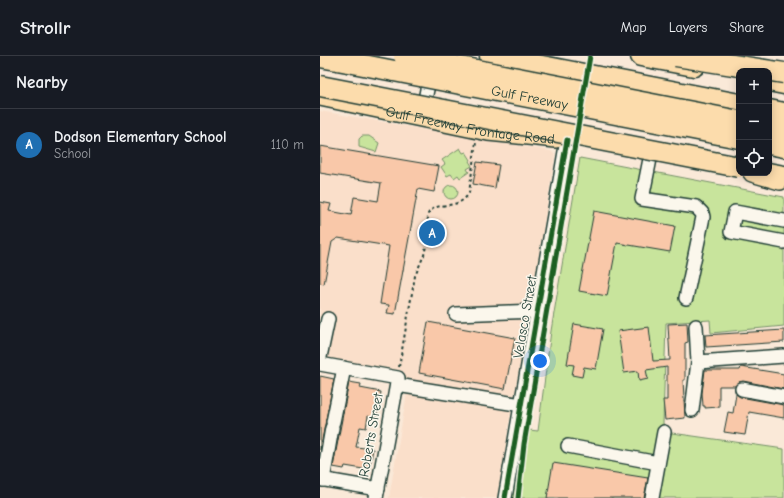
<!DOCTYPE html>
<html lang="en">
<head>
<meta charset="utf-8">
<style>
	body { margin:0; font-family:"Comic Neue",sans-serif; background:#242831; color:#f1f3f6 }
	.controls { position:absolute; right:12px; top:12px; display:grid; overflow:hidden; border-radius:8px; box-shadow:0 2px 10px #0003 }
	.controls button { width:36px; height:36px; display:grid; place-items:center; padding:0; border:0; border-bottom:1px solid #363941; background:#171b24; color:#f1f3f6; font:20px sans-serif }
	.you { position:absolute; left:220px; top:305px; width:14px; height:14px; margin:-10px; border:3px solid #fff; border-radius:50%; background:#1a73e8; box-shadow:0 0 0 6px #1a73e833 }
	.badge { display:grid; place-items:center; width:26px; height:26px; border-radius:50%; background:#1f6fb2; color:#fff; font-size:13px; font-weight:700 }
	.pin { position:absolute; translate:-50% -50%; border:2px solid #fff; box-shadow:0 1px 4px #0006 }
	.list { margin:0; padding:0; list-style:none }
	h2 { display:flex; justify-content:space-between; align-items:center; height:52px; margin:0; padding:0 16px; font-size:17px }
	h2 small { font-size:13px; font-weight:400; color:#9ea1a6 }
	.list li { display:grid; grid-template-columns:26px 1fr auto; gap:12px; align-items:center; box-sizing:border-box; height:72px; padding:0 16px; border-top:1px solid #363941 }
	.list b { display:block; font-size:15px; white-space:nowrap }
	.list p { margin:0; font-size:13px; white-space:nowrap; color:#9ea1a6 }
	.list em { font-size:13px; font-style:normal; color:#9ea1a6 }
	.icon { flex:none; width:22px; height:22px; fill:none; stroke:currentColor; stroke-width:2; stroke-linecap:round; stroke-linejoin:round }
	.map { position:relative; flex:none; width:464px; height:442px; overflow:hidden }
	header { display:flex; align-items:center; gap:24px; box-sizing:border-box; height:56px; padding:0 20px; background:#171b24; border-bottom:1px solid #363941 }
	header strong { font-size:19px }
	nav { display:flex; gap:22px; margin-inline-start:auto; font-size:14px }
	main { display:flex }
	aside { flex:1; background:#171b24 }
	.map>svg:first-child { display:block }
	.built { fill:#fadfca }
	.green { fill:#c8e49c; stroke:#749068 }
	.building { fill:#f9c8a9; stroke:#1f3d34 }
	.lines { fill:none; stroke-linecap:round; stroke-linejoin:round }
	.minor-casing { stroke:#1f3d34; stroke-width:16 }
	.major-casing { stroke:#1f3d34; stroke-width:20 }
	.highway-casing { stroke:#1f3d34; stroke-width:23 }
	.path { stroke:#1f3d34; stroke-width:2; stroke-dasharray:3 3; stroke-linecap:butt }
	.minor { stroke:#fbf7ec; stroke-width:13 }
	.major { stroke:#fcdcac; stroke-width:17 }
	.highway { stroke:#fcdcac; stroke-width:20 }
	.highway-bridge-casing { stroke:#1f3d34; stroke-width:23; stroke-linecap:butt }
	.highway-bridge { stroke:#fcdcac; stroke-width:20 }
	.cycleway-casing { stroke:#fbf7ec; stroke-width:8 }
	.cycleway { stroke:#1b5e20; stroke-width:5 }
	.labels { text-anchor:middle; dominant-baseline:central; stroke-width:3; stroke-linejoin:round; paint-order:stroke }
	.street-label { font-size:14px; fill:#1f3d34; stroke:#fbf7ec }
</style>
</head>
<body>
<header>
<strong>Strollr</strong>
<nav><a>Map</a><a>Layers</a><a>Share</a></nav>
</header>
<main>
<aside>
<h2>Nearby<small></small></h2>
<ul class="list">
<li><span class="badge">A</span><div><b>Dodson Elementary School</b><p>School</p></div><em>110 m</em></li>
</ul>
</aside>
<div class="map">
<svg width="464" height="442" viewBox="0 0 464 442">
	<rect width="100%" height="100%" fill="#fae9d8"/>
	<filter id="ink" filterUnits="userSpaceOnUse"><feTurbulence type="fractalNoise" baseFrequency=".025" numOctaves="2"/><feDisplacementMap in="SourceGraphic" scale="8" xChannelSelector="R" yChannelSelector="G"/><feConvolveMatrix kernelMatrix="1 2 1 2 8 2 1 2 1" color-interpolation-filters="sRGB"/></filter>
	<g filter="url(#ink)">
		<!-- built -->
		<polygon class="built" points="0,55 231,95 235,99 211,249 189,367 178,442 69,442 88,331 85,320 82,315 0,301"/>
		<!-- green -->
		<g class="green">
			<polygon points="42,80 49,80 59,87 56,96 39,91 39,83"/>
			<polygon points="140,92 143,97 146,96 151,104 149,105 152,110 147,113 149,116 140,122 138,119 134,122 131,118 127,120 121,111 125,108 122,104"/>
			<polygon points="260,102 464,141 464,270 391,277 390,264 346,267 343,367 345,376 464,393 464,442 189,442 200,373 218,375 231,275"/>
			<circle cx="131" cy="136" r="7"/>
		</g>
		<!-- building -->
		<g class="building">
			<polygon points="0,90 119,110 114,136 98,133 75,258 67,257 69,249 60,248 69,190 18,182 12,186 4,228 0,227 0,146 11,148 9,155 31,159 34,141 58,145 61,127 0,117"/>
			<polygon points="157,106 179,109 175,132 153,128"/>
			<polygon points="274,155 355,170 350,196 297,187 287,240 259,235"/>
			<polygon points="108,266 195,282 185,333 99,317"/>
			<polygon points="367,267 368,286 365,287 365,324 363,324 365,362 345,364 343,344 347,344 347,311 326,314 328,323 319,325 318,315 304,317 298,275 329,271 333,305 350,304 348,268"/>
			<polygon points="254,268 283,273 276,313 264,311 262,321 252,319 254,309 247,308"/>
			<polygon points="464,274 464,286 386,291 385,279"/>
			<polygon points="421,311 464,318 464,333 423,325 419,326 415,330 399,330 399,351 385,352 385,350 383,350 382,337 385,314 420,314"/>
			<polygon points="0,320 14,323 0,394"/>
			<polygon points="29,326 41,328 40,332 61,336 56,362 48,360 46,372 40,371 36,391 53,393 49,414 25,410 24,413 13,411"/>
			<polygon points="416,338 420,341 464,349 464,362 429,356 425,379 404,376 408,356 413,357"/>
			<polygon points="233,407 328,422 324,442 227,442"/>
		</g>
		<g class="lines">
			<defs>
				<g id="minor">
					<polyline points="102,58 111,14"/>
					<polyline points="331,98 322,143 376,151 382,157 383,161 366,242"/>
					<polyline points="464,165 415,156 411,176 464,186"/>
					<polyline points="136,258 218,255"/>
					<polyline points="376,270 378,306"/>
					<polyline points="0,301 8,263"/>
					<polyline points="0,308 78,322 56,442"/>
					<polyline points="77,329 202,349"/>
					<polyline points="422,333 464,341"/>
					<polyline points="372,354 378,306 464,300"/>
					<polyline points="13,366 24,312"/>
					<polyline points="248,390 338,407"/>
					<polyline points="0,423 58,433"/>
					<polyline points="3,424 12,372"/>
					<polyline points="185,442 247,84"/>
					<polyline points="332,442 344,376"/>
				</g>
				<g id="major">
					<path id="s1" d="M0 41 168 76 236 83"/>
					<polyline points="432,117 460,125"/>
				</g>
				<g id="highway">
					<polyline points="170,0 419,48"/>
					<polyline points="321,0 374,10"/>
					<polyline points="0,1 28,6"/>
					<polyline points="449,25 464,28"/>
					<polyline points="449,54 464,57"/>
					<polyline points="449,71 464,74"/>
					<polyline points="449,88 464,91"/>
					<polyline points="448,117 464,120"/>
				</g>
			</defs>
			<!-- minor casing -->
			<use href="#minor" class="minor-casing"/>
			<!-- major casing -->
			<use href="#major" class="major-casing"/>
			<!-- highway casing -->
			<use href="#highway" class="highway-casing"/>
			<!-- path -->
			<path class="path" d="M79 311 95 220 104 199 107 186 108 158C117 143 138 156 149 137L156 86"/>
			<!-- minor -->
			<use href="#minor" class="minor"/>
			<!-- major -->
			<use href="#major" class="major"/>
			<!-- highway -->
			<use href="#highway" class="highway"/>
			<defs>
				<g id="highway-bridge">
					<polyline points="84,0 419,65"/>
					<polyline points="356,0 464,17"/>
					<path id="s2" d="M28 6 419 82"/>
					<polyline points="0,30 419,111"/>
				</g>
			</defs>
			<!-- highway-bridge casing -->
			<use href="#highway-bridge" class="highway-bridge-casing"/>
			<!-- highway-bridge -->
			<use href="#highway-bridge" class="highway-bridge"/>
			<defs>
				<g id="cycleway">
					<polyline points="185,442 247,84"/>
					<polyline points="198,442 204,388 270,0"/>
				</g>
			</defs>
			<!-- cycleway casing -->
			<use href="#cycleway" class="cycleway-casing"/>
			<!-- cycleway -->
			<use href="#cycleway" class="cycleway"/>
		</g>
	</g>
	<g class="labels">
		<!-- street labels -->
		<g class="street-label">
			<text stroke="none"><textPath href="#s2" startOffset="185">Gulf Freeway</textPath></text>
			<text stroke="none"><textPath href="#s1" startOffset="153">Gulf Freeway Frontage Road</textPath></text>
			<text transform="translate(205 261) rotate(-80)">Velasco Street</text>
			<text transform="translate(51 379) rotate(-80)">Roberts Street</text>
		</g>
	</g>
</svg>
<div class="controls">
<button>+</button>
<button>−</button>
<button><svg class="icon" aria-label="locate" viewBox="0 0 24 24"><circle cx="12" cy="12" r="6"/><path d="M12 2v4M12 18v4M2 12h4M18 12h4"/></svg></button>
</div>
<div class="you"></div>
<div class="pin badge" style="left:112px;top:177px">A</div>
</div>
</main>
</body>
</html>
